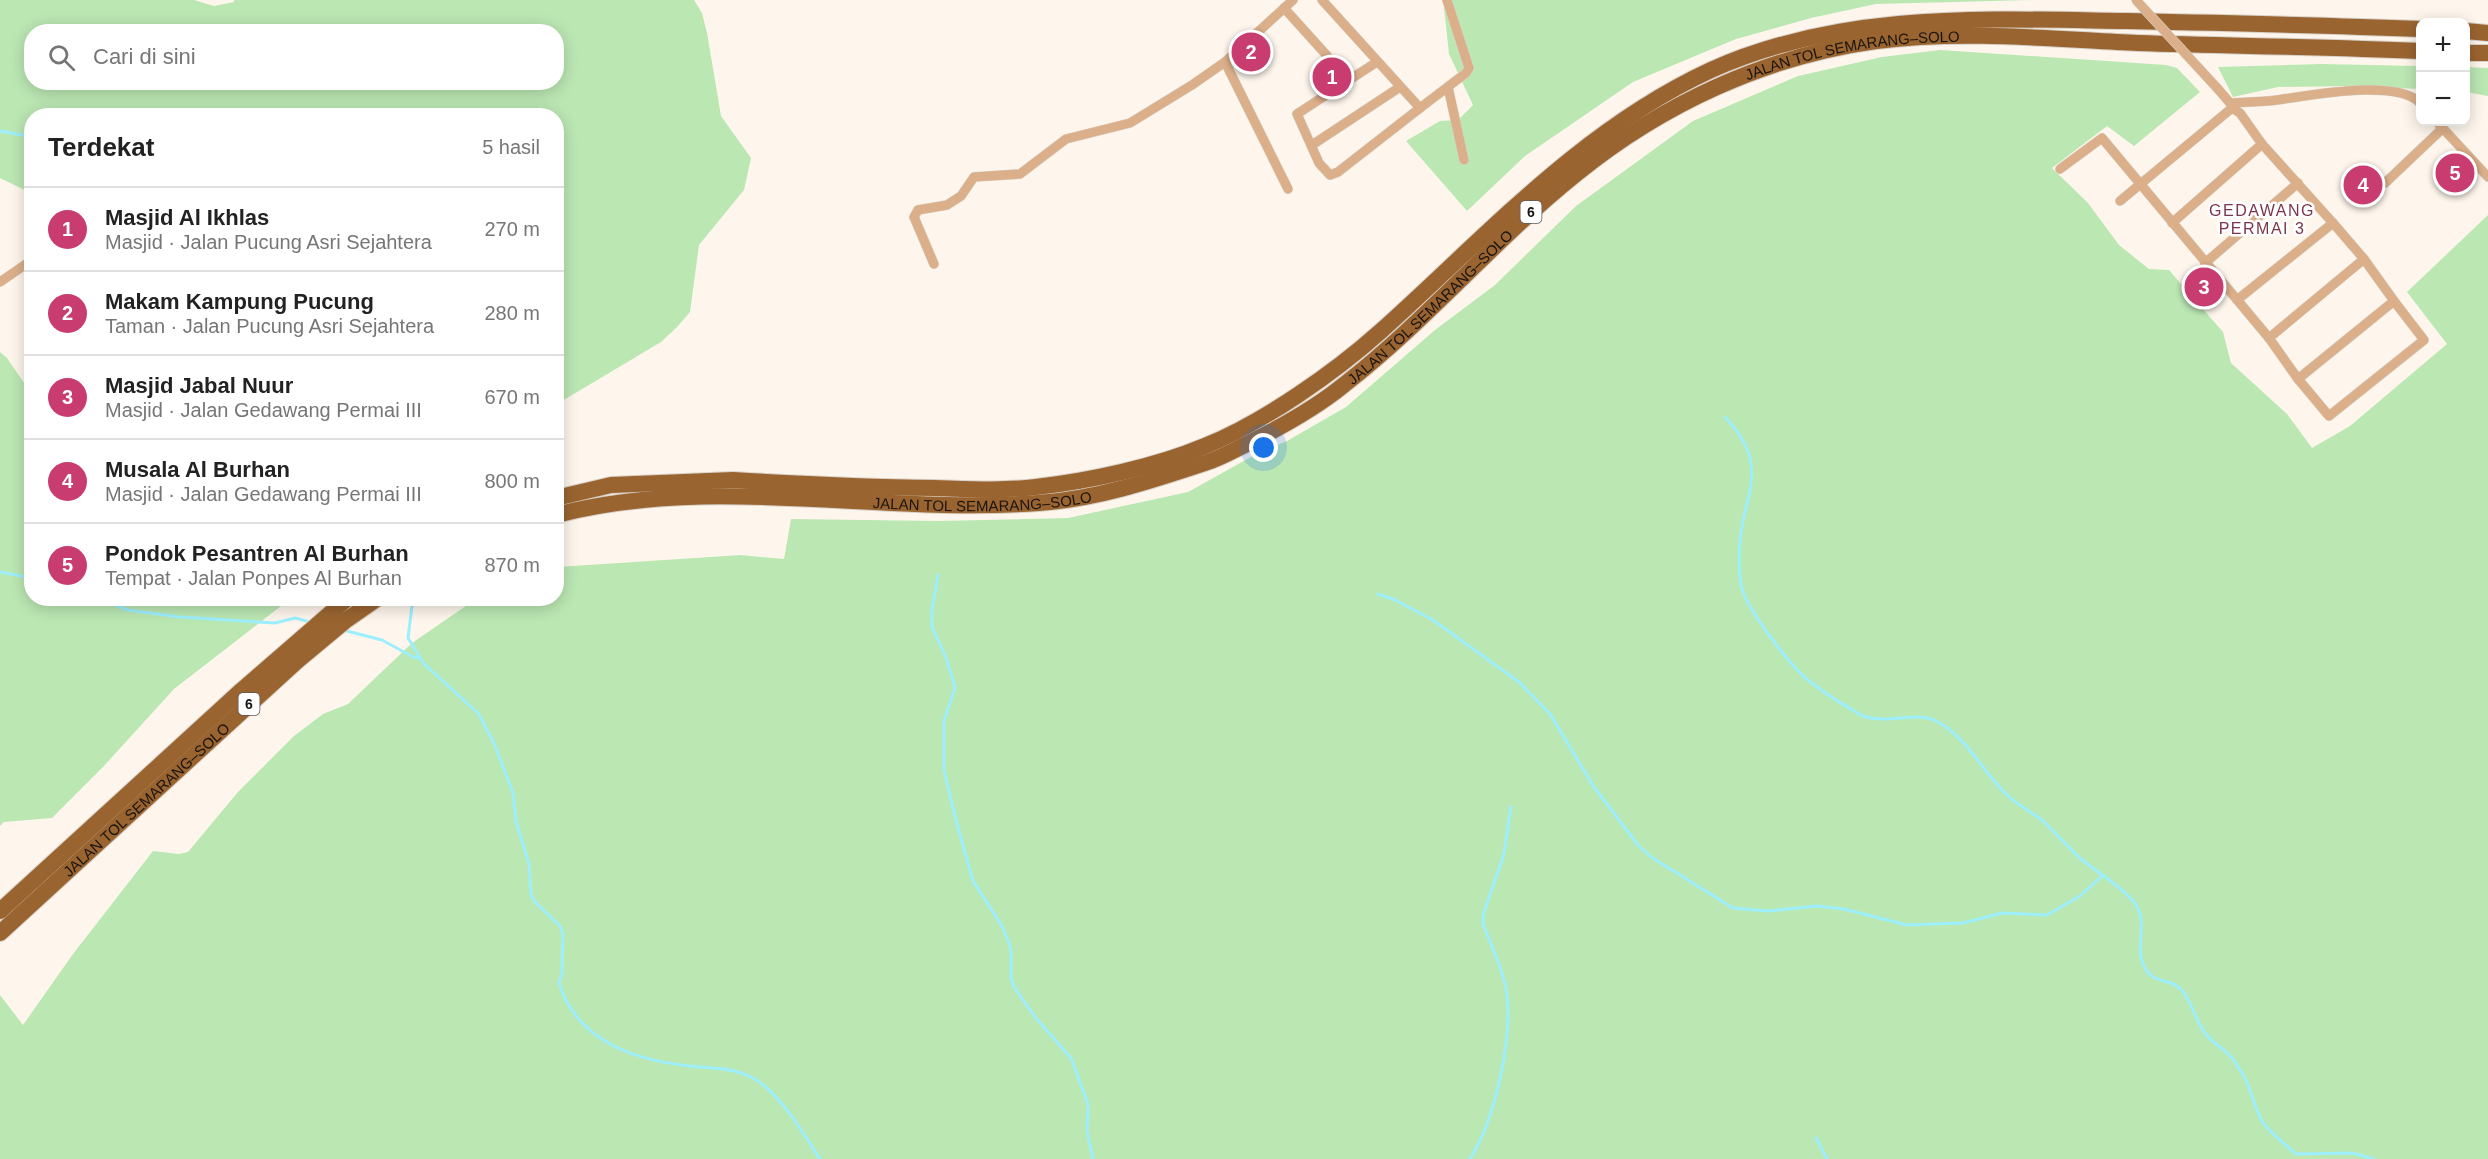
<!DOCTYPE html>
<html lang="id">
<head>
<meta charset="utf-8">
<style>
	body { margin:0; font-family:Arial,sans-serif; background:#f6f6f6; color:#222 }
	.controls { position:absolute; right:18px; top:18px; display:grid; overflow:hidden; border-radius:12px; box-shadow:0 3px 15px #0003 }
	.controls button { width:54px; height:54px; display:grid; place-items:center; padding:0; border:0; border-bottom:2px solid #e0e0e0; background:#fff; color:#222; font:30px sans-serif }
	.you { position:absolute; left:1264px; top:448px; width:21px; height:21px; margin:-15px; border:4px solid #fff; border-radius:50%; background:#1a73e8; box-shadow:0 0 0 9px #1a73e833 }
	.badge { display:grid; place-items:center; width:39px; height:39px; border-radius:50%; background:#c83c6f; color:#fff; font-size:20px; font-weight:700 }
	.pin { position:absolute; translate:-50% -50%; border:3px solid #fff; box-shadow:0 2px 6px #0006 }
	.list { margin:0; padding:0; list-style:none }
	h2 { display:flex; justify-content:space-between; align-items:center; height:78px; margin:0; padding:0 24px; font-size:26px }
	h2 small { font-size:20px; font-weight:400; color:#767676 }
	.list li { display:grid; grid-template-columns:39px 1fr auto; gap:18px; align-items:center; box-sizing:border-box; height:84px; padding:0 24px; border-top:2px solid #e0e0e0 }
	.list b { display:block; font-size:22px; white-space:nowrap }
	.list p { margin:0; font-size:20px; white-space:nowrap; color:#767676 }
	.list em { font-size:20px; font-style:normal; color:#767676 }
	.icon { flex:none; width:33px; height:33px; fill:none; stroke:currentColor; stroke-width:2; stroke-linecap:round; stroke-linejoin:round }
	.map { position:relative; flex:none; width:2488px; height:1159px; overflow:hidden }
	.search { position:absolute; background:#fff; box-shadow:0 3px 15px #0003; left:24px; top:24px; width:540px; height:66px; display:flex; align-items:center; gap:15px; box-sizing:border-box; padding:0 21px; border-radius:24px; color:#767676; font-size:22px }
	.panel { position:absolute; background:#fff; box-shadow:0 3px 15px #0003; left:24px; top:108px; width:540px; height:498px; border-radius:24px }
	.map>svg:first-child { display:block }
	.green { fill:#bbe7b3; fill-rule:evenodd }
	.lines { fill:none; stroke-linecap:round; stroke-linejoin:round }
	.stream { stroke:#9deffd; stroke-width:3 }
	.minor-casing { stroke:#d9d2c9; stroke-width:10 }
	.motorway-casing { stroke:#d9d2c9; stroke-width:18 }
	.minor { stroke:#dbaf89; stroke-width:9 }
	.motorway { stroke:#9a6430; stroke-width:16 }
	.minor-bridge-casing { stroke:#d9d2c9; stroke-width:10; stroke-linecap:butt }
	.minor-bridge { stroke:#dbaf89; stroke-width:9 }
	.labels { text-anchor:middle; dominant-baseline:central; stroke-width:5; stroke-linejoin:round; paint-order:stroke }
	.shield { fill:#fff; stroke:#5e5a57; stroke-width:1.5 }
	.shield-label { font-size:14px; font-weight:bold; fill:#19140f }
	.street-label { font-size:15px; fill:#19140f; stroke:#fff }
	.neighbourhood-label { font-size:16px; letter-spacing:1.5px; fill:#7c364b; stroke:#fff }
</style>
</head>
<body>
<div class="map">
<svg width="2488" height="1159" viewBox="0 0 2488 1159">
	<rect width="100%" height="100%" fill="#fef6ec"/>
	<!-- green -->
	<g class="green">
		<path d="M0 0H194L214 6 234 2V0H694L702 13 707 33 721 116 751 158 744 190 699 245 690 312 677 327 661 342 557 404 556 116H32L31 193 0 178ZM32 32H556V82H32Z"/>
		<polygon points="1451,0 2031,0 1876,4 1811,18 1736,39 1633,82 1525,156 1467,211 1406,141 1440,121 1458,120 1473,105 1449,54 1444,8"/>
		<polygon points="1940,50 2166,65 2177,68 2200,92 2134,146 2107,126 2052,168 2088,203 2119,245 2149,269 2169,270 2223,332 2231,363 2287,414 2312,448 2350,426 2447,344 2407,292 2488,215 2488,1159 0,1159 0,995 23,1025 73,954 153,851 179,854 188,852 238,792 294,736 323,714 348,704 412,643 476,599 556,598 557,567 741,555 784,559 791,519 938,521 1068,518 1188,492 1260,452 1287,441 1346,407 1435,330 1495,285 1576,206 1693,121 1798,76 1882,57"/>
		<polygon points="2321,64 2420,66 2420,89 2349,86 2278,87 2233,97 2218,67"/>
		<polygon points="2466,67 2488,68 2488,96 2466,92"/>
		<polygon points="0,352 7,358 31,393 32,598 290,599 174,689 103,767 52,818 4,822 0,826"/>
	</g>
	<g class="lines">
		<!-- stream -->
		<g class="stream">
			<polyline points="0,131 27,136 32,141"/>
			<path d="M1725 417C1752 446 1757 466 1747 504 1740 529 1737 559 1741 585 1745 607 1791 667 1809 681 1826 694 1845 706 1863 716 1887 724 1916 712 1934 720 1967 736 1981 770 2006 794 2017 805 2031 811 2043 821 2056 833 2068 847 2081 859 2098 873 2120 885 2134 902 2150 922 2133 948 2145 968 2154 985 2173 977 2184 993 2193 1006 2196 1021 2205 1033 2213 1044 2224 1048 2232 1058 2236 1062 2238 1068 2242 1073 2251 1087 2253 1104 2261 1119 2268 1132 2285 1144 2296 1154L2352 1153 2374 1159"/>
			<polyline points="0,572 32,578"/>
			<polyline points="938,575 932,610 932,627 947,660 955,688 944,721 944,770 957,824 973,881 1002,926 1009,943 1011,951 1011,978 1014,987 1035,1017 1071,1058 1088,1104 1087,1131 1093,1159"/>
			<polyline points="1378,594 1395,600 1433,620 1519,682 1550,714 1594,787 1638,845 1651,857 1733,908 1768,911 1817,906 1844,909 1907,925 1963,923 2002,913 2047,915 2080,896 2102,876"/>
			<polyline points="97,598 128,610 180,617 275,623 295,618 310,622"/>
			<path d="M413 598 408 638 424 664 478 713 494 743 513 793 516 821 529 864 531 895 535 902 560 926 563 934 562 974 559 982C577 1045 642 1062 699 1067 717 1068 736 1069 753 1078 780 1093 803 1133 820 1159"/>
			<polyline points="343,630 382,640 413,657 420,658"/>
			<polyline points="1816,1138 1827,1159"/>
			<path d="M1470 1159C1495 1120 1514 1035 1506 989 1503 970 1490 943 1483 924V915L1504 854 1511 807"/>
		</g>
		<defs>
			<g id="minor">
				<polyline points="1322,0 1420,108 1338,172 1330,175 1319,163 1297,114 1349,80"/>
				<polyline points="1284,8 1349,80 1377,62"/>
				<polyline points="1225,62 1288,189"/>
				<polyline points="1448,87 1464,160"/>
				<polyline points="2218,89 2230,103 2232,108 2240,113 2262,144 2333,223 2237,300"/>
				<path d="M2230 103C2246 102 2261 102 2277 100 2308 96 2397 78 2420 103"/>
				<polyline points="1420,108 1466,73 1469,68 1447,0"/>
				<polyline points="2437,122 2488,177"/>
				<polyline points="1312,145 1400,87"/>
				<polyline points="2060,169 2102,138 2269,338 2298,379 2329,416 2424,340 2394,301"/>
				<polyline points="2385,183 2443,128"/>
				<polyline points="2120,201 2232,108"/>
				<polyline points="2172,223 2262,144"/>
				<polyline points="2205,263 2298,183"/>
				<polyline points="934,264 914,217 918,210 947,205 961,196 974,177 1020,174 1066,139 1130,123 1192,85 1225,62 1293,0"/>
				<polyline points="0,282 32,260"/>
				<polyline points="2269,338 2364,259 2333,223"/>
				<polyline points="2298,379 2394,301 2364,259"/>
			</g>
			<g id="motorway">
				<polyline points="2466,31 2488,33"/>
				<polyline points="2466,53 2488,53"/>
				<path d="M556 498 611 485 733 480C800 484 868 487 935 488 968 489 1003 491 1036 487 1089 481 1155 467 1205 446 1264 422 1334 373 1381 331 1486 237 1581 130 1711 70 1842 11 1987 19 2127 21 2225 23 2323 25 2420 29"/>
				<path id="s1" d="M556 515C714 474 879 515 1039 503 1096 499 1151 481 1205 463 1221 458 1236 449 1251 442 1283 426 1317 407 1345 384 1427 320 1495 239 1576 174 1662 104 1766 56 1876 41 1963 30 2052 39 2138 43 2232 46 2326 47 2420 51"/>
				<polyline points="0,911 242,690 348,598"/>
				<path id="s2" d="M0 933 297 661 345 621 378 598"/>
			</g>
		</defs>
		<!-- minor casing -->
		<use href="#minor" class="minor-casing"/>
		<!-- motorway casing -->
		<use href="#motorway" class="motorway-casing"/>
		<!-- minor -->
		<use href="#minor" class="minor"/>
		<!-- motorway -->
		<use href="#motorway" class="motorway"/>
		<defs>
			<polyline id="minor-bridge" points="2136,0 2218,89"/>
		</defs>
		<!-- minor-bridge casing -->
		<use href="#minor-bridge" class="minor-bridge-casing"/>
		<!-- minor-bridge -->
		<use href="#minor-bridge" class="minor-bridge"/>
	</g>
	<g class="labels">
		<!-- shield labels -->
		<g class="shield">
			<rect x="1520.5" y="201" width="21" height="22" rx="4.5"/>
			<rect x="238.5" y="693" width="21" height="22" rx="4.5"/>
		</g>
		<g class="shield-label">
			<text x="1531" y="212">6</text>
			<text x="249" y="704">6</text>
		</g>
		<!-- street labels -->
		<g class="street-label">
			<text stroke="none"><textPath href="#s1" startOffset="1436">JALAN TOL SEMARANG–SOLO</textPath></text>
			<text stroke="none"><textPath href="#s1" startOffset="932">JALAN TOL SEMARANG–SOLO</textPath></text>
			<text stroke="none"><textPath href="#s1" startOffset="428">JALAN TOL SEMARANG–SOLO</textPath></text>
			<text stroke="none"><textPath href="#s2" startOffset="198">JALAN TOL SEMARANG–SOLO</textPath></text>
		</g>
		<!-- neighbourhood labels -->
		<g class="neighbourhood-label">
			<text x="2262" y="210">GEDAWANG<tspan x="2262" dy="18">PERMAI 3</tspan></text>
		</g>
	</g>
</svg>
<div class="controls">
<button>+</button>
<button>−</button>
</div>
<div class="you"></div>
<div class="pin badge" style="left:1332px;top:77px">1</div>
<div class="pin badge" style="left:1251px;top:52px">2</div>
<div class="pin badge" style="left:2204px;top:287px">3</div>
<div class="pin badge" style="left:2363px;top:185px">4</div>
<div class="pin badge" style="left:2455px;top:173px">5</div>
<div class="search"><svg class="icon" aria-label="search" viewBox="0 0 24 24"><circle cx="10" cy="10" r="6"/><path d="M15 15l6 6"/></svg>Cari di sini</div>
<section class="panel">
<h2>Terdekat<small>5 hasil</small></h2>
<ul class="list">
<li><span class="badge">1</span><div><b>Masjid Al Ikhlas</b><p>Masjid · Jalan Pucung Asri Sejahtera</p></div><em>270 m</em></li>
<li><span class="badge">2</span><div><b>Makam Kampung Pucung</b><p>Taman · Jalan Pucung Asri Sejahtera</p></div><em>280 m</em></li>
<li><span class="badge">3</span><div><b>Masjid Jabal Nuur</b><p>Masjid · Jalan Gedawang Permai III</p></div><em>670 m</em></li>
<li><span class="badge">4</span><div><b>Musala Al Burhan</b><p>Masjid · Jalan Gedawang Permai III</p></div><em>800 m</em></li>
<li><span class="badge">5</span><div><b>Pondok Pesantren Al Burhan</b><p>Tempat · Jalan Ponpes Al Burhan</p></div><em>870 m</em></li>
</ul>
</section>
</div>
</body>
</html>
